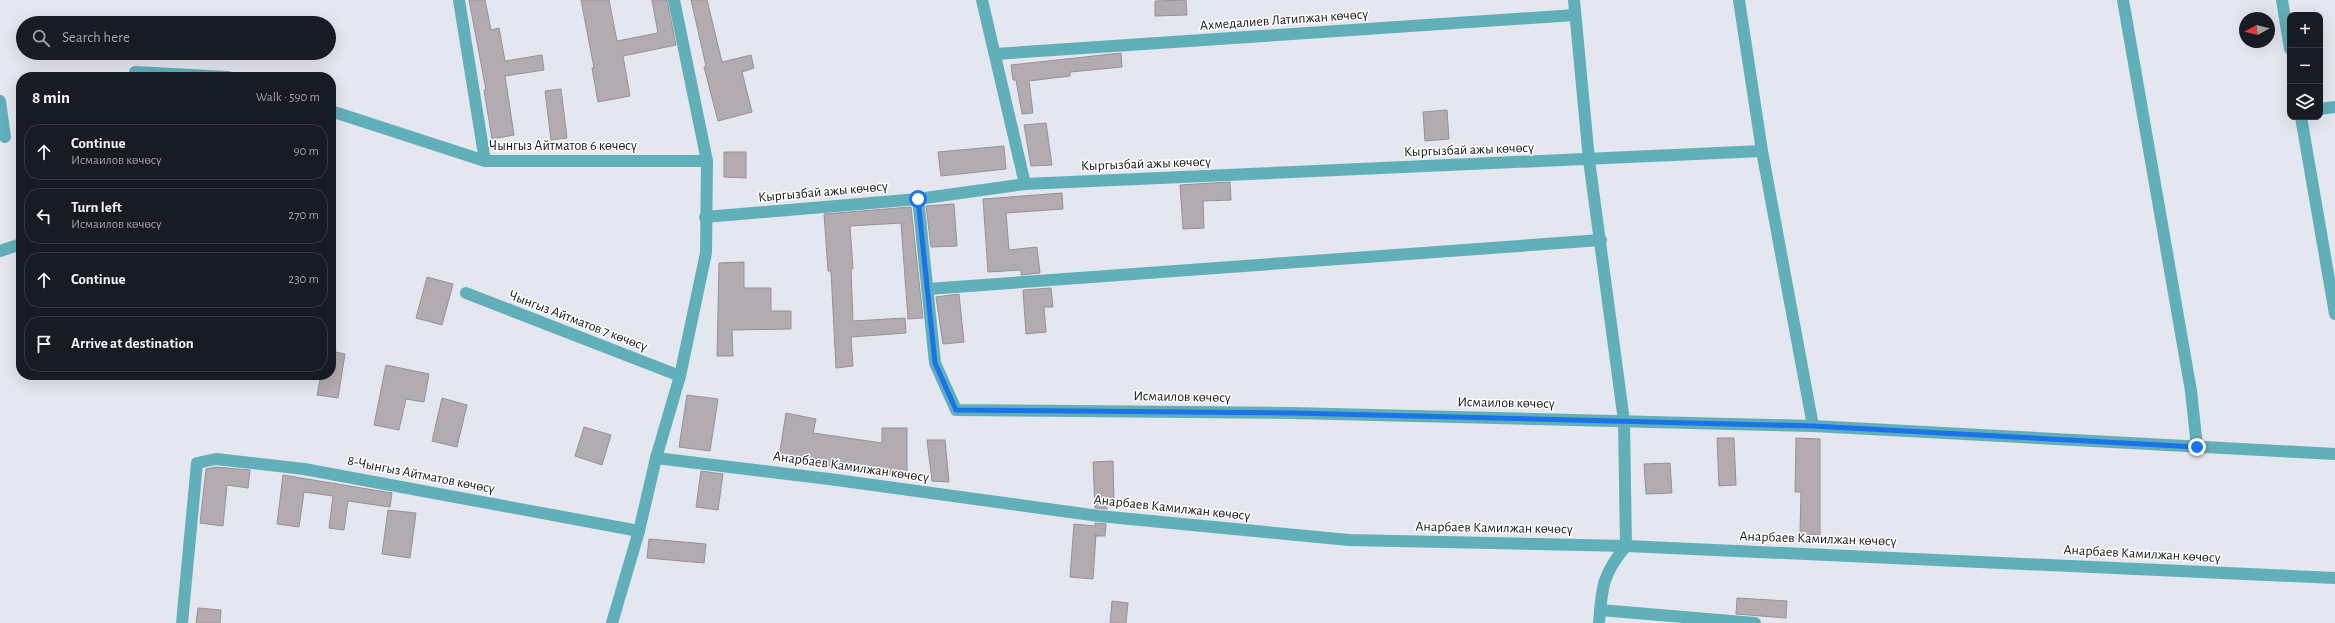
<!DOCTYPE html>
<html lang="en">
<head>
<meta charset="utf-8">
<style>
	body { margin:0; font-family:"Alegreya Sans",sans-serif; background:#242831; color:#f1f3f6 }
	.controls { position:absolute; right:12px; top:12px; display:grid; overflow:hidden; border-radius:8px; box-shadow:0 4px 16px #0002 }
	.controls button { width:36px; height:36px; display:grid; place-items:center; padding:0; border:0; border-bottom:1px solid #363941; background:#171b24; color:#f1f3f6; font:20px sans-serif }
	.compass { position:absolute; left:2239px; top:12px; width:36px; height:36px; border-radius:50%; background:#171b24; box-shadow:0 4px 16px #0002; rotate:262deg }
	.stop { position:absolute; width:12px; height:12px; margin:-9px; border:3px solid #1a73e8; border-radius:50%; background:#fff }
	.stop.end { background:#1a73e8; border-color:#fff; box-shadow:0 1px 4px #0008 }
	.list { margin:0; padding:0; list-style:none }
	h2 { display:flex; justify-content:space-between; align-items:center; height:52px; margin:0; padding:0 16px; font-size:17px }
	h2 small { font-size:13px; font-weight:400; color:#9ea1a6 }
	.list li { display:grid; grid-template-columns:26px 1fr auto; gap:12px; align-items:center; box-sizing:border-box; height:56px; margin:0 8px 8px; padding:0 8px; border:1px solid #363941; border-radius:16px }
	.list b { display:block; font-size:15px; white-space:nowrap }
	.list p { margin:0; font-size:13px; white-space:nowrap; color:#9ea1a6 }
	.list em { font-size:13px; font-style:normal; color:#9ea1a6 }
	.icon { flex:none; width:22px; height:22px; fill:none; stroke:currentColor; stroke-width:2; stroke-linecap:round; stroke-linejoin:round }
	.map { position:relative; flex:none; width:2335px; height:623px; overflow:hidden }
	.search { position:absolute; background:#171b24; box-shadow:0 4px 16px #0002; left:16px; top:16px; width:320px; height:44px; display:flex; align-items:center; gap:10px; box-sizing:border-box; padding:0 14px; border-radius:22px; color:#9ea1a6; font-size:15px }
	.panel { position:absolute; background:#171b24; box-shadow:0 4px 16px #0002; left:16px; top:72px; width:320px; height:308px; border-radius:16px }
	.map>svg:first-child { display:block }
	.building { fill:#b2abb2; stroke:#989197 }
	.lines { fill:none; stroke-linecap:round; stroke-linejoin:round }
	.minor { stroke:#61b0b9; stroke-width:12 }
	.route { stroke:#1a73e8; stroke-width:5 }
	.labels { text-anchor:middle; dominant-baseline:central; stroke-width:3; stroke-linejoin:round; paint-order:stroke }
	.street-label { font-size:14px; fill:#151518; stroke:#fff }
</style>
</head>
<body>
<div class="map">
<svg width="2335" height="623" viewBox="0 0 2335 623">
	<rect width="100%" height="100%" fill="#e4e7ef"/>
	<!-- building -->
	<g class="building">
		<polygon points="469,0 485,0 491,30 499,28 505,61 542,55 544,70 505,76 514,135 492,139 484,90 486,90"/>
		<polygon points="581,0 609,0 617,41 658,33 652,0 667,0 676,45 623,56 630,96 598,102 592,68 594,68"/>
		<polygon points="691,0 707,0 722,62 751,55 754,68 742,72 752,112 718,121 704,67 706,66"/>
		<polygon points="1186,0 1187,15 1155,16 1155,1"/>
		<polygon points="1121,53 1122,67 1070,72 1070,76 1029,81 1033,113 1022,114 1016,80 1013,80 1011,65"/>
		<polygon points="561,89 567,138 551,140 545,91"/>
		<polygon points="1447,110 1449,139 1425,141 1423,112"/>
		<polygon points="1046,123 1052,165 1031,166 1024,125"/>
		<polygon points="1004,146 1006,169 941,176 938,152"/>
		<polygon points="724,152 746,152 746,178 724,177"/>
		<polygon points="1230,182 1231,200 1203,201 1204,228 1183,229 1180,185"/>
		<polygon points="1062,193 1063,209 1006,213 1009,250 1037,247 1040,273 1021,275 1021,270 988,272 983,199"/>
		<polygon points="954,204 957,246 931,247 926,206"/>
		<polygon points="911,207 923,318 908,319 901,223 850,226 853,269 851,269 853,321 905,318 906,333 851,337 853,366 836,368 831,271 828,271 824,214"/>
		<polygon points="744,262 744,288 771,288 771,311 791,311 791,329 732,330 733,356 717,356 719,263"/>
		<polygon points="427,277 453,284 442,325 416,318"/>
		<polygon points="1051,288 1053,307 1044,307 1046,332 1026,334 1023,290"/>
		<polygon points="959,294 964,342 943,344 936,297"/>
		<polygon points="331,351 345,354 338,398 317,395 321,375 331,375"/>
		<polygon points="386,365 429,374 424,402 406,399 399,430 374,425"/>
		<polygon points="687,395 718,399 710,451 679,447"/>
		<polygon points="442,398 467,405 457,447 432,441"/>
		<polygon points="786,413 816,419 813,433 882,443 882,428 907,428 907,474 883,474 779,457"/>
		<polygon points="584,427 611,435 602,465 575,456"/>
		<polygon points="1717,438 1734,438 1736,485 1719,486"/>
		<polygon points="1796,438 1820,439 1820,535 1800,534 1801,492 1795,492"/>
		<polygon points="927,440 945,440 949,482 932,481"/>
		<polygon points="1113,461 1114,503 1107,503 1107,509 1095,508 1093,462"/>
		<polygon points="1670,463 1672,493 1646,494 1644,464"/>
		<polygon points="216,467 250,470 248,488 227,485 223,526 200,523 206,469"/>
		<polygon points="701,471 723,474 718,510 696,507"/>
		<polygon points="283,475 392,493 390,507 348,501 344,530 329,528 333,496 304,492 299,527 277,524"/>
		<polygon points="388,510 416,513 410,558 382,554"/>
		<polygon points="1095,523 1106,524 1105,536 1096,536 1096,534 1093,579 1070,577 1074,524 1095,526"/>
		<polygon points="649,539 706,544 704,563 647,558"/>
		<polygon points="1737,598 1787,601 1786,618 1736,614"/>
		<polygon points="1112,601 1128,603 1126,623 1110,623"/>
		<polygon points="198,608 221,610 220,623 196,623"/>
	</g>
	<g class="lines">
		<!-- minor -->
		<g class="minor">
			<polyline points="459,0 485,161"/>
			<polyline points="982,0 1025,184"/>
			<path d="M1574 0 1589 160 1624 421 1626 546C1602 575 1602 587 1599 623"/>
			<polyline points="1739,0 1762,151 1813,426"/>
			<polyline points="2123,0 2191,391 2197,447"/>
			<polyline points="2282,0 2290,49"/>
			<polyline points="995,54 1575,15"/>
			<polyline points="135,72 228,77"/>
			<polyline points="0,101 5,137"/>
			<polyline points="2320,109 2335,107"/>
			<polyline points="331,111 485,161 707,161"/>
			<polyline points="2301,117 2335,314"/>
			<polyline points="918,199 935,363 956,410 1293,413 1813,426 2335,454"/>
			<polyline points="705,217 918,199 1025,184 1762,151"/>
			<polyline points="0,251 21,244"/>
			<polyline points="928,289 1601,240"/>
			<polyline points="466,293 680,376"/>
			<polyline points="656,458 829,479 1099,516 1349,540 1626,546 2335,578"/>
			<polyline points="1600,610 1755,623"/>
			<polyline points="182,623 197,463 216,459 304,469 639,531"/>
			<polyline points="612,623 639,531 656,458 680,376 706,253 707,161 674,0"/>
		</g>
	</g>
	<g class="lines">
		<!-- route -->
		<polyline class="route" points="918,199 935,363 956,410 1293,413 1813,426 2197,447"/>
	</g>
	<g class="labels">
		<!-- street labels -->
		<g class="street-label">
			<text transform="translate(1284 20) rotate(-4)">Ахмедалиев Латипжан көчөсү</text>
			<text x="563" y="146">Чынгыз Айтматов 6 көчөсү</text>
			<text transform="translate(1469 150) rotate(-2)">Кыргызбай ажы көчөсү</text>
			<text transform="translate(1146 164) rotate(-2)">Кыргызбай ажы көчөсү</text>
			<text transform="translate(823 192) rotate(-5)">Кыргызбай ажы көчөсү</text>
			<text transform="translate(578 321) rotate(21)">Чынгыз Айтматов 7 көчөсү</text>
			<text transform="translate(1182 397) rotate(1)">Исмаилов көчөсү</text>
			<text transform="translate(1506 403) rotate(1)">Исмаилов көчөсү</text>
			<text transform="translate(851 467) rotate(8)">Анарбаев Камилжан көчөсү</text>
			<text transform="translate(421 475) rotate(11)">8-Чынгыз Айтматов көчөсү</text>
			<text transform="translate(1172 508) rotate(6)">Анарбаев Камилжан көчөсү</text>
			<text transform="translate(1494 528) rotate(1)">Анарбаев Камилжан көчөсү</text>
			<text transform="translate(1818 539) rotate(2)">Анарбаев Камилжан көчөсү</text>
			<text transform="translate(2142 554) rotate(3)">Анарбаев Камилжан көчөсү</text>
		</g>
	</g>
</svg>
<div class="controls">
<button>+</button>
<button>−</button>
<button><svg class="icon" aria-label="layers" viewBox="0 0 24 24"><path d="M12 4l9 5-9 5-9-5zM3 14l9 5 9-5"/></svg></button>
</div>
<svg class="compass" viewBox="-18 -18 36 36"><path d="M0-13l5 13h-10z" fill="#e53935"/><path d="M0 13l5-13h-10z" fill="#9ea1a6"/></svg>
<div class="stop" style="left:918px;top:199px"></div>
<div class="stop end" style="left:2197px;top:447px"></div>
<div class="search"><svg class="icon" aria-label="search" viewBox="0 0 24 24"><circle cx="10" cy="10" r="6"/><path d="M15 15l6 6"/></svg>Search here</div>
<section class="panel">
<h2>8 min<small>Walk · 590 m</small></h2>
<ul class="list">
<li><svg class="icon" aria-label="ahead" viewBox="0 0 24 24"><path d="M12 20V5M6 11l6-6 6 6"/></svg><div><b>Continue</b><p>Исмаилов көчөсү</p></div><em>90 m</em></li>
<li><svg class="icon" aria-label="left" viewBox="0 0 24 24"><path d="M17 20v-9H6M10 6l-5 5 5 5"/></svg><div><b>Turn left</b><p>Исмаилов көчөсү</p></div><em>270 m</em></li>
<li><svg class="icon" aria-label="ahead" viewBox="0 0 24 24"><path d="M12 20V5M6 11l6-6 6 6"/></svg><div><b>Continue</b></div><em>230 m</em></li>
<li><svg class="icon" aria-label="arrive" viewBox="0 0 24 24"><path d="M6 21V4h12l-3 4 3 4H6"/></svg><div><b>Arrive at destination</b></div></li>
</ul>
</section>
</div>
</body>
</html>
